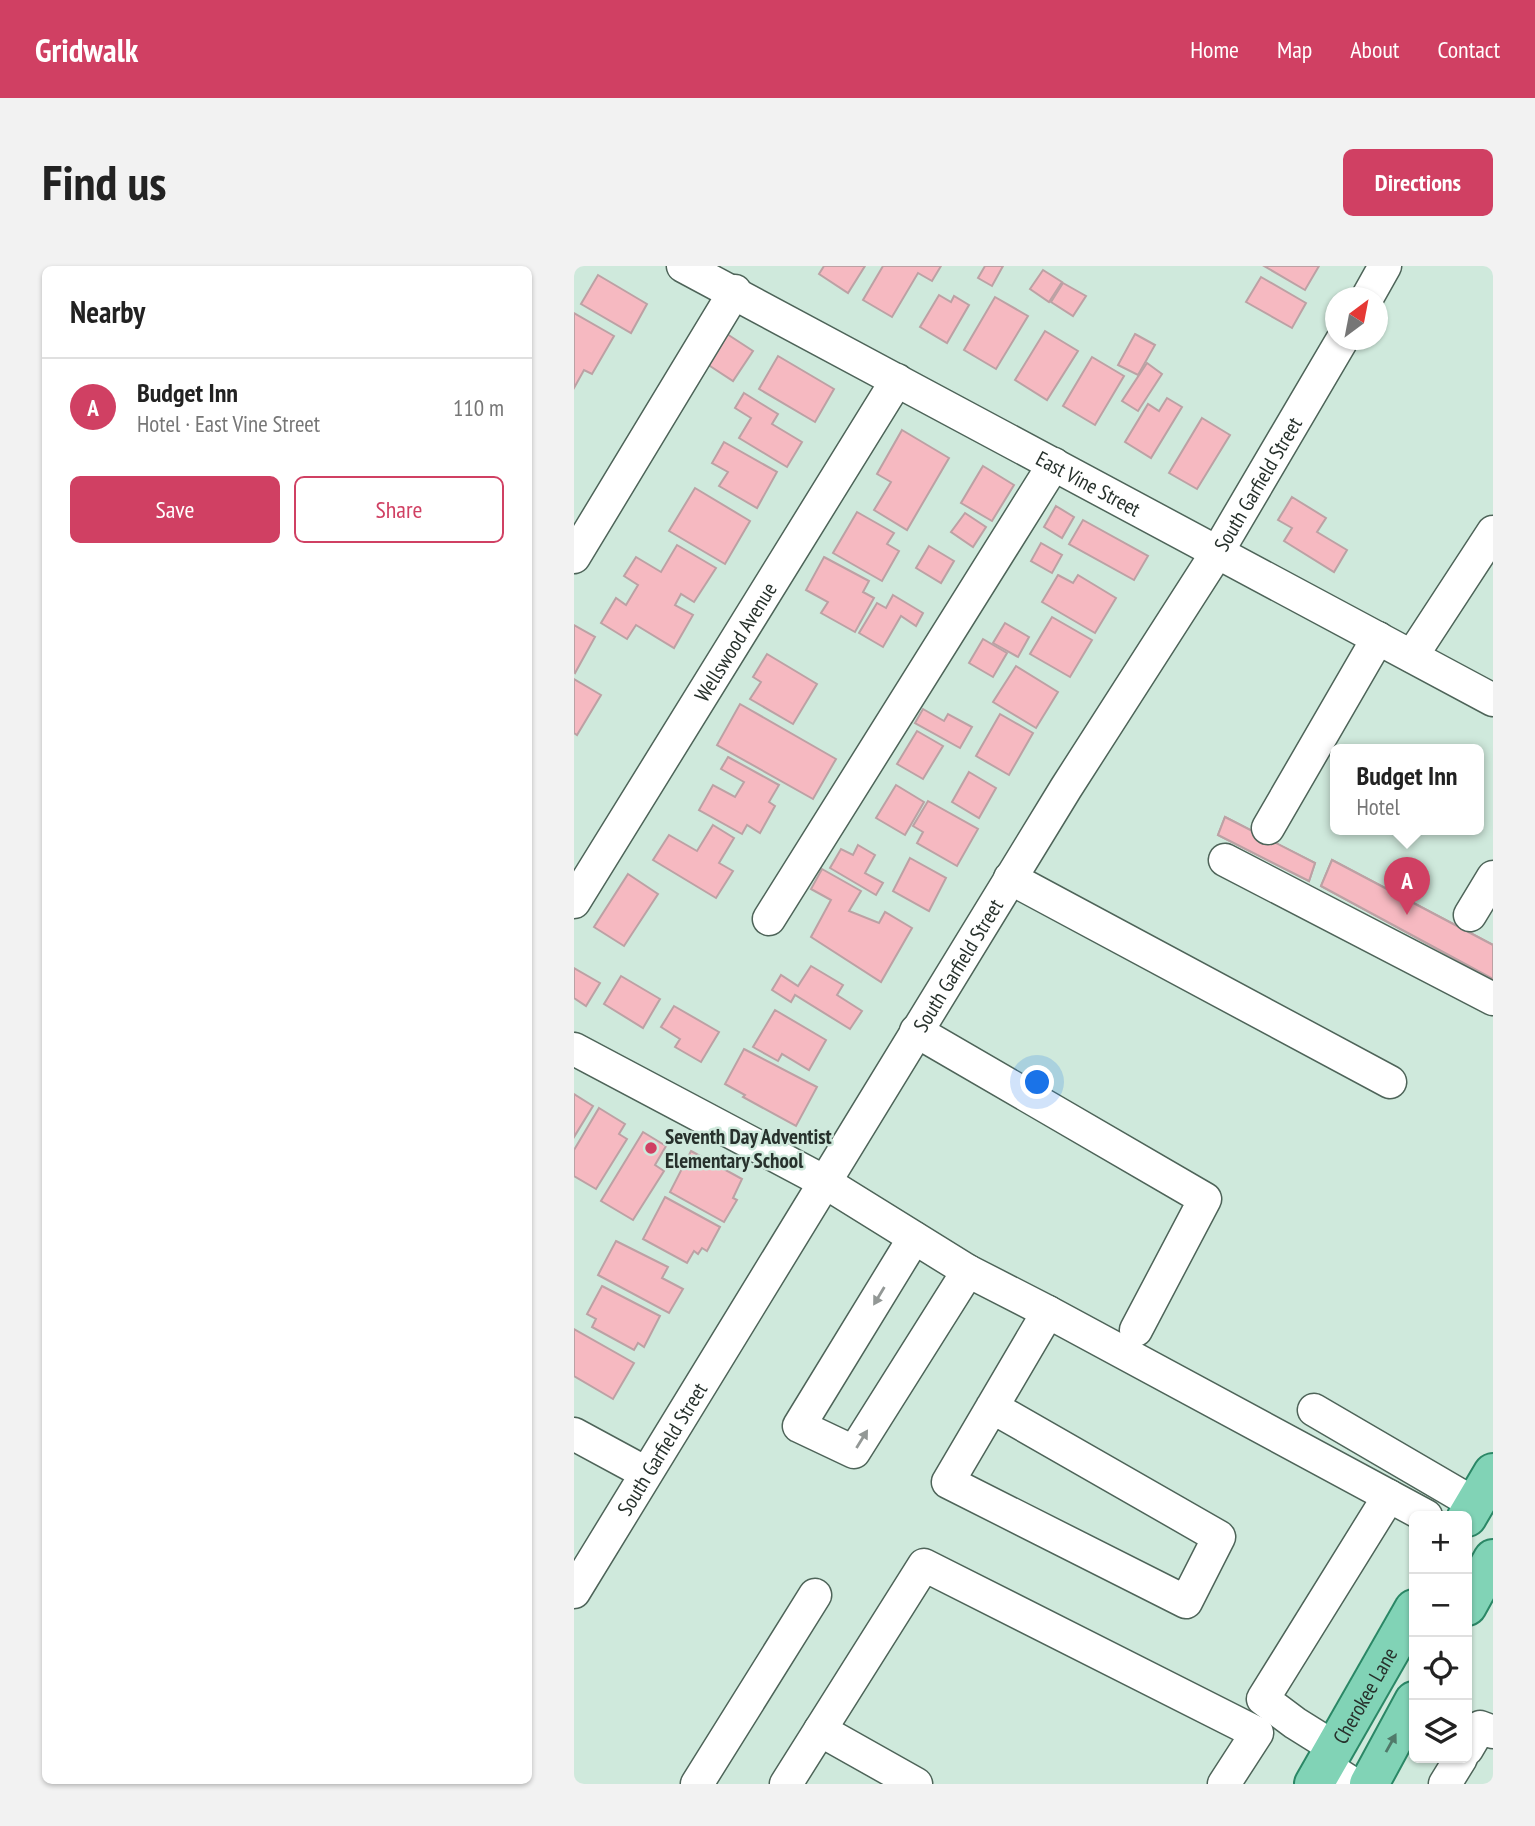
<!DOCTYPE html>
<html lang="en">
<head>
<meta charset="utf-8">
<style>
	body { margin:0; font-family:"PT Sans Narrow",sans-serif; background:#f2f2f2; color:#222 }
	.controls { position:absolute; right:21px; bottom:21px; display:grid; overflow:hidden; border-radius:10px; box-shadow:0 2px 5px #0004 }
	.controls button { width:63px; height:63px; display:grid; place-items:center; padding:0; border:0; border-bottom:2px solid #e0e0e0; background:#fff; color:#222; font:35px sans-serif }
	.compass { position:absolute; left:751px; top:21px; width:63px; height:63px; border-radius:50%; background:#fff; box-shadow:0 2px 5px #0004; rotate:32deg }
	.you { position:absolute; left:464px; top:817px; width:24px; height:24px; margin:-18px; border:5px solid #fff; border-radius:50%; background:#1a73e8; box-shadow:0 0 0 10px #1a73e833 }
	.badge { display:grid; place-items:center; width:46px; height:46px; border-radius:50%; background:#d04063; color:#fff; font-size:23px; font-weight:700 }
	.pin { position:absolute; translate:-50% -58px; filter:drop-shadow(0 2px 4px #0008) }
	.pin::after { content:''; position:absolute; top:37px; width:24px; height:21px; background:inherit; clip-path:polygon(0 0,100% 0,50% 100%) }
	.popup { position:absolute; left:756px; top:478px; width:154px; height:91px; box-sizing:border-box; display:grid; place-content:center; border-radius:10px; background:#fff; filter:drop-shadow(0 2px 5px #0005); font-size:23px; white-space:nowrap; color:#767676 }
	.popup b { font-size:26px; color:#222 }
	.popup::after { content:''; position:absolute; left:50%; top:100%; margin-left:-14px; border:14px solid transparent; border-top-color:#fff }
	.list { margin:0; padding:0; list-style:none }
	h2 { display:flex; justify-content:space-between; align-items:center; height:91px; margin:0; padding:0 28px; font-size:30px }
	h2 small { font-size:23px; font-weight:400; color:#767676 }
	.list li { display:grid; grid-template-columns:46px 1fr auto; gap:21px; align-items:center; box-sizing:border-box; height:98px; padding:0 28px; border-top:2px solid #e0e0e0 }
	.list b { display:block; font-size:26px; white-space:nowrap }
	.list p { margin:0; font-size:23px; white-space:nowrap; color:#767676 }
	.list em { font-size:23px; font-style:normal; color:#767676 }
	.actions { display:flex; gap:14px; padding:21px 28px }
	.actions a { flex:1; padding:16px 0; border:2px solid #d04063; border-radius:10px; text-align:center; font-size:24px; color:#d04063 }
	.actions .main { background:#d04063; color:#fff }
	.icon { flex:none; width:38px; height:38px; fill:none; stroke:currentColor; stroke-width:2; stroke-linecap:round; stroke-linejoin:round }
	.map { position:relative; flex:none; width:919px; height:1518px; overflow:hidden; border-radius:10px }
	header { display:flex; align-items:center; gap:42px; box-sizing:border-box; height:98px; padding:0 35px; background:#d04063; color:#fff }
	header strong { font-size:33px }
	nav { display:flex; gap:38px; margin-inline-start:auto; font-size:24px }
	.intro { display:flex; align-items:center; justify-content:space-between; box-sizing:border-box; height:168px; padding:0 42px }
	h1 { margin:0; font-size:49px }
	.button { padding:18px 32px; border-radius:10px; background:#d04063; color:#fff; font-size:24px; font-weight:700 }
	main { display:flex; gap:42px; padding:0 42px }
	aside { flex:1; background:#fff; border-radius:10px; box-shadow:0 2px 5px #0004 }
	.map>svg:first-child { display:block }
	.building { fill:#f6b9c1; stroke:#bca1a4; stroke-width:2 }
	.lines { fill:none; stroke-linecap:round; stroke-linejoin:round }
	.minor-casing { stroke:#4e6459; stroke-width:35 }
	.major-casing { stroke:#2b8766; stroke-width:42 }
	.minor { stroke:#fff; stroke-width:32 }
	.major { stroke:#81d3b6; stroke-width:38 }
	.oneway { fill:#939896 }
	.oneway2 { fill:#507a6a }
	.poi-dot { fill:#d04063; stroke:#cfe9dc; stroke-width:2.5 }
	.labels { text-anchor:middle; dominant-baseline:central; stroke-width:5; stroke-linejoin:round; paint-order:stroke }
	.street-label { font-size:21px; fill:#27312c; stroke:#cfe9dc }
	.poi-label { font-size:21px; font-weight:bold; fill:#27312c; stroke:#cfe9dc; text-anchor:start }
</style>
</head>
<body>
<header>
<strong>Gridwalk</strong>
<nav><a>Home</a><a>Map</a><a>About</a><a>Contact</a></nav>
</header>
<div class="intro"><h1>Find us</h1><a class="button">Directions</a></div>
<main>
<aside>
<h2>Nearby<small></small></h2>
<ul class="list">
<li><span class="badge">A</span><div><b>Budget Inn</b><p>Hotel · East Vine Street</p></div><em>110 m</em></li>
</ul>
<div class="actions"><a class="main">Save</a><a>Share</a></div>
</aside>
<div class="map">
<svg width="919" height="1518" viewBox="0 0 919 1518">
	<rect width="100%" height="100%" fill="#cfe9dc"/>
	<!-- building -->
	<g class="building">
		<polygon points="250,0 291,0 274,27 245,8"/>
		<polygon points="309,0 367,0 358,15 344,7 318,51 289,34"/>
		<polygon points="411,0 429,0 418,20 404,12"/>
		<polygon points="690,0 745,0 731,24"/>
		<polygon points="469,4 488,16 475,36 456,23"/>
		<polygon points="24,9 73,38 57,67 7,38"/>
		<polygon points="687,11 732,37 718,62 672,36"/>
		<polygon points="489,17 512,30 499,50 477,36"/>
		<polygon points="365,29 377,36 380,30 395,39 373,77 346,61"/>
		<polygon points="421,31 454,50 422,103 390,84"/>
		<polygon points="0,47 40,70 18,108 10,104 0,122"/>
		<polygon points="471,65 504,85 473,134 441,114"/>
		<polygon points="153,68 179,85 159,115 133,98"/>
		<polygon points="561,68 581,79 564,109 544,99"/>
		<polygon points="204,90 260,123 241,156 185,123"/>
		<polygon points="518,91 550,110 521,159 489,140"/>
		<polygon points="573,97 588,108 564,145 548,135"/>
		<polygon points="170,127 204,148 198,158 228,176 213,201 165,172 177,152 161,142"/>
		<polygon points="593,132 608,141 577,192 551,176 574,138 585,145"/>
		<polygon points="628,152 656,169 623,223 595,207"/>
		<polygon points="328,164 375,192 333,264 300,244 317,216 303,208"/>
		<polygon points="150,176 203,206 183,242 145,220 154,206 138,197"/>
		<polygon points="409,200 440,219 418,255 387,237"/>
		<polygon points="121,222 176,255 151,298 95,265"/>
		<polygon points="718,231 752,252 743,266 773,284 760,306 710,275 718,262 704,254"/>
		<polygon points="482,240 500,251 488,272 470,261"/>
		<polygon points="283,246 320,267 313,278 325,285 308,315 259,287"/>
		<polygon points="391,247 412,261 399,281 377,266"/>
		<polygon points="509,254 574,290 560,314 495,278"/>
		<polygon points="467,277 488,289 478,307 457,295"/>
		<polygon points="103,279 142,302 120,336 107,328 101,339 119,349 100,382 62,359 53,373 27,357 42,332 52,339 64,319 50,310 62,291 87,306"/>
		<polygon points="355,280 380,295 367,317 342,302"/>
		<polygon points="250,291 295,315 289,326 300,332 281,366 247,347 254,336 232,324"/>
		<polygon points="484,309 499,317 504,309 542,332 521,367 468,336"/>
		<polygon points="319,329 349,347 342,360 327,350 309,381 285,367 303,337 312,342"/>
		<polygon points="478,351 518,374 496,411 456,388"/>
		<polygon points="431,357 455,371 444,391 419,377"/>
		<polygon points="0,359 21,371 1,407 0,406"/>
		<polygon points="409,373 433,387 419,411 395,397"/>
		<polygon points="193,388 243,418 219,458 176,433 187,416 179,411"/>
		<polygon points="442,400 484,426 462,462 419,436"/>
		<polygon points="0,413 27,429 3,469 0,467"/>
		<polygon points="166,438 262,493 239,533 143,479"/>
		<polygon points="349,443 370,455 374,448 398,461 386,482 341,457"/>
		<polygon points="426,448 459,467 435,509 402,490"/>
		<polygon points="343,465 369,480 349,513 323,498"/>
		<polygon points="154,491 205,519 195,536 201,540 186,567 173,559 168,568 125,544 139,519 161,531 170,516 147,503"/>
		<polygon points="395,506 422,522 405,552 378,536"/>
		<polygon points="322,519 350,536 331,569 302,552"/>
		<polygon points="354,535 404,563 383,600 343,577 349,566 339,560"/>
		<polygon points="651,551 741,597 735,615 644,569"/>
		<polygon points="651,551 741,597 735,615 644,569"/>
		<polygon points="139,559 160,572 145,597 159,605 142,632 79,594 95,569 123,585"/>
		<polygon points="284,579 301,589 291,607 309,617 302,629 256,602 267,583 279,589"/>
		<polygon points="336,592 372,612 355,645 319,625"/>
		<polygon points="758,594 919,679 919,713 747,620"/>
		<polygon points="758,594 919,679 919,713 747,620"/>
		<polygon points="248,603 287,625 275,645 305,657 311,646 338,662 307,716 237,671 257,634 237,623"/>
		<polygon points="54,608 84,628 50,680 20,661"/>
		<polygon points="237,700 269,719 263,729 288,745 276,763 221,729 217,736 198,724 207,709 224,720"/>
		<polygon points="0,702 26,717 12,740 0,732"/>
		<polygon points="47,710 86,733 69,762 30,738"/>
		<polygon points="100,740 145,766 127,796 101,781 106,773 87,761"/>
		<polygon points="201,744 252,774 235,804 208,788 204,795 179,781"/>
		<polygon points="170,783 243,821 222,860 169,831 171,829 151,818"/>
		<polygon points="0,828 19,840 0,871"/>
		<polygon points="25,842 51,858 45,868 53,873 22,923 0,910 0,884"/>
		<polygon points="69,866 92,880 81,899 90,905 59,954 27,935"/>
		<polygon points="117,885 168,913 159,932 163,934 150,956 96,926"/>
		<polygon points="91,931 146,961 133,985 128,982 124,988 120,985 113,997 69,973"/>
		<polygon points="42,975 94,1001 88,1012 109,1023 95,1047 24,1009"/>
		<polygon points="28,1020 86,1050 70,1081 64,1077 60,1084 18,1061 22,1053 13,1048"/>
		<polygon points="0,1063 60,1097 39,1133 0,1110"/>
	</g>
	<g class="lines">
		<defs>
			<g id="minor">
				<path id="s1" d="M109 0 919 434"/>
				<polyline points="793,32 811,0"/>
				<polyline points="0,291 161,25"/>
				<polyline points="838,390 919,266"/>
				<polyline points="694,562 804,372"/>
				<polyline points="651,594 919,733"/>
				<polyline points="436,612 816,816"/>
				<path id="s2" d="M0 636 323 114"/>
				<polyline points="896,649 919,611"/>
				<polyline points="195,653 480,198"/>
				<polyline points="342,765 631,933 562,1064"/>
				<polyline points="0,783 249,915 394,1005 474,1046 852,1250"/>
				<polyline points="340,972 225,1160 280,1186 394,1005"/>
				<polyline points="418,1141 645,1271 612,1336 374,1216 474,1046"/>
				<polyline points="740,1144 901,1238"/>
				<polyline points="0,1168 72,1207"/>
				<path id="s3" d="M0 1326 492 522 644 285 768 74"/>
				<polyline points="246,1464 342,1518"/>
				<polyline points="761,1482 721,1457 689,1433 815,1230"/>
				<polyline points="893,1483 906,1461 919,1466"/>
				<polyline points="751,1500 779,1518"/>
				<polyline points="123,1518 241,1329"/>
				<polyline points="212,1518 350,1299 683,1467 650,1518"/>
				<polyline points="871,1518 887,1492"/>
			</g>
			<g id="major">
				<polyline points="893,1251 919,1207"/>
				<polyline points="893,1340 919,1293"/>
				<path id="s4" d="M740 1518 840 1343"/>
				<polyline points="795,1518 840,1435"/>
			</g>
		</defs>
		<!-- minor casing -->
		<use href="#minor" class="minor-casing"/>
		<!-- major casing -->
		<use href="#major" class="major-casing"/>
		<!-- minor -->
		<use href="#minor" class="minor"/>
		<!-- major -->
		<use href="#major" class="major"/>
	</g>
	<!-- one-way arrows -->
	<defs><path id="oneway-solid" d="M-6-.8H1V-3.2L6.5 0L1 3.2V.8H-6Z" transform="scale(1.75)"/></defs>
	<g class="oneway">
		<use href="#oneway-solid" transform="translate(305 1030) rotate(121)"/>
		<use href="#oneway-solid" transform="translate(288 1173) rotate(-58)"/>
	</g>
	<use class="oneway2" href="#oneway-solid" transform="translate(817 1477) rotate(-61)"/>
	<!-- markers -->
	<circle class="poi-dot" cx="77" cy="882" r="7"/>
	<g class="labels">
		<!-- street labels -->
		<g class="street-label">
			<text stroke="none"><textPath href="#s1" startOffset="460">East Vine Street</textPath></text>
			<text stroke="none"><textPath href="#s3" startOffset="1302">South Garfield Street</textPath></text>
			<text stroke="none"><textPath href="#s2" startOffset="306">Wellswood Avenue</textPath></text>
			<text stroke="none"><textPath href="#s3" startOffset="735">South Garfield Street</textPath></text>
			<text stroke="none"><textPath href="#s3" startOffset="168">South Garfield Street</textPath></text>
			<text stroke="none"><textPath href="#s4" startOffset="102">Cherokee Lane</textPath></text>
		</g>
		<!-- poi labels -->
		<g class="poi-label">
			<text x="91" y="870">Seventh Day Adventist<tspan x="91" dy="24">Elementary School</tspan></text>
		</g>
	</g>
</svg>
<div class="controls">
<button>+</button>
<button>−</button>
<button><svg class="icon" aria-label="locate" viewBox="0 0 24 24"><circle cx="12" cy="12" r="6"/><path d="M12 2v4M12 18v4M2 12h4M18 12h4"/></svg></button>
<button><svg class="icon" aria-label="layers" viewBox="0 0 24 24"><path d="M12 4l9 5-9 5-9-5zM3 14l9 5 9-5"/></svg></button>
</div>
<svg class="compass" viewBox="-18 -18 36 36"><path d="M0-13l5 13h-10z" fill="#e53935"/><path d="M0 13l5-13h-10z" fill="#767676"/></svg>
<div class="you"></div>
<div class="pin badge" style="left:833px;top:649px">A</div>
<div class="popup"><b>Budget Inn</b>Hotel</div>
</div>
</main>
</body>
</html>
